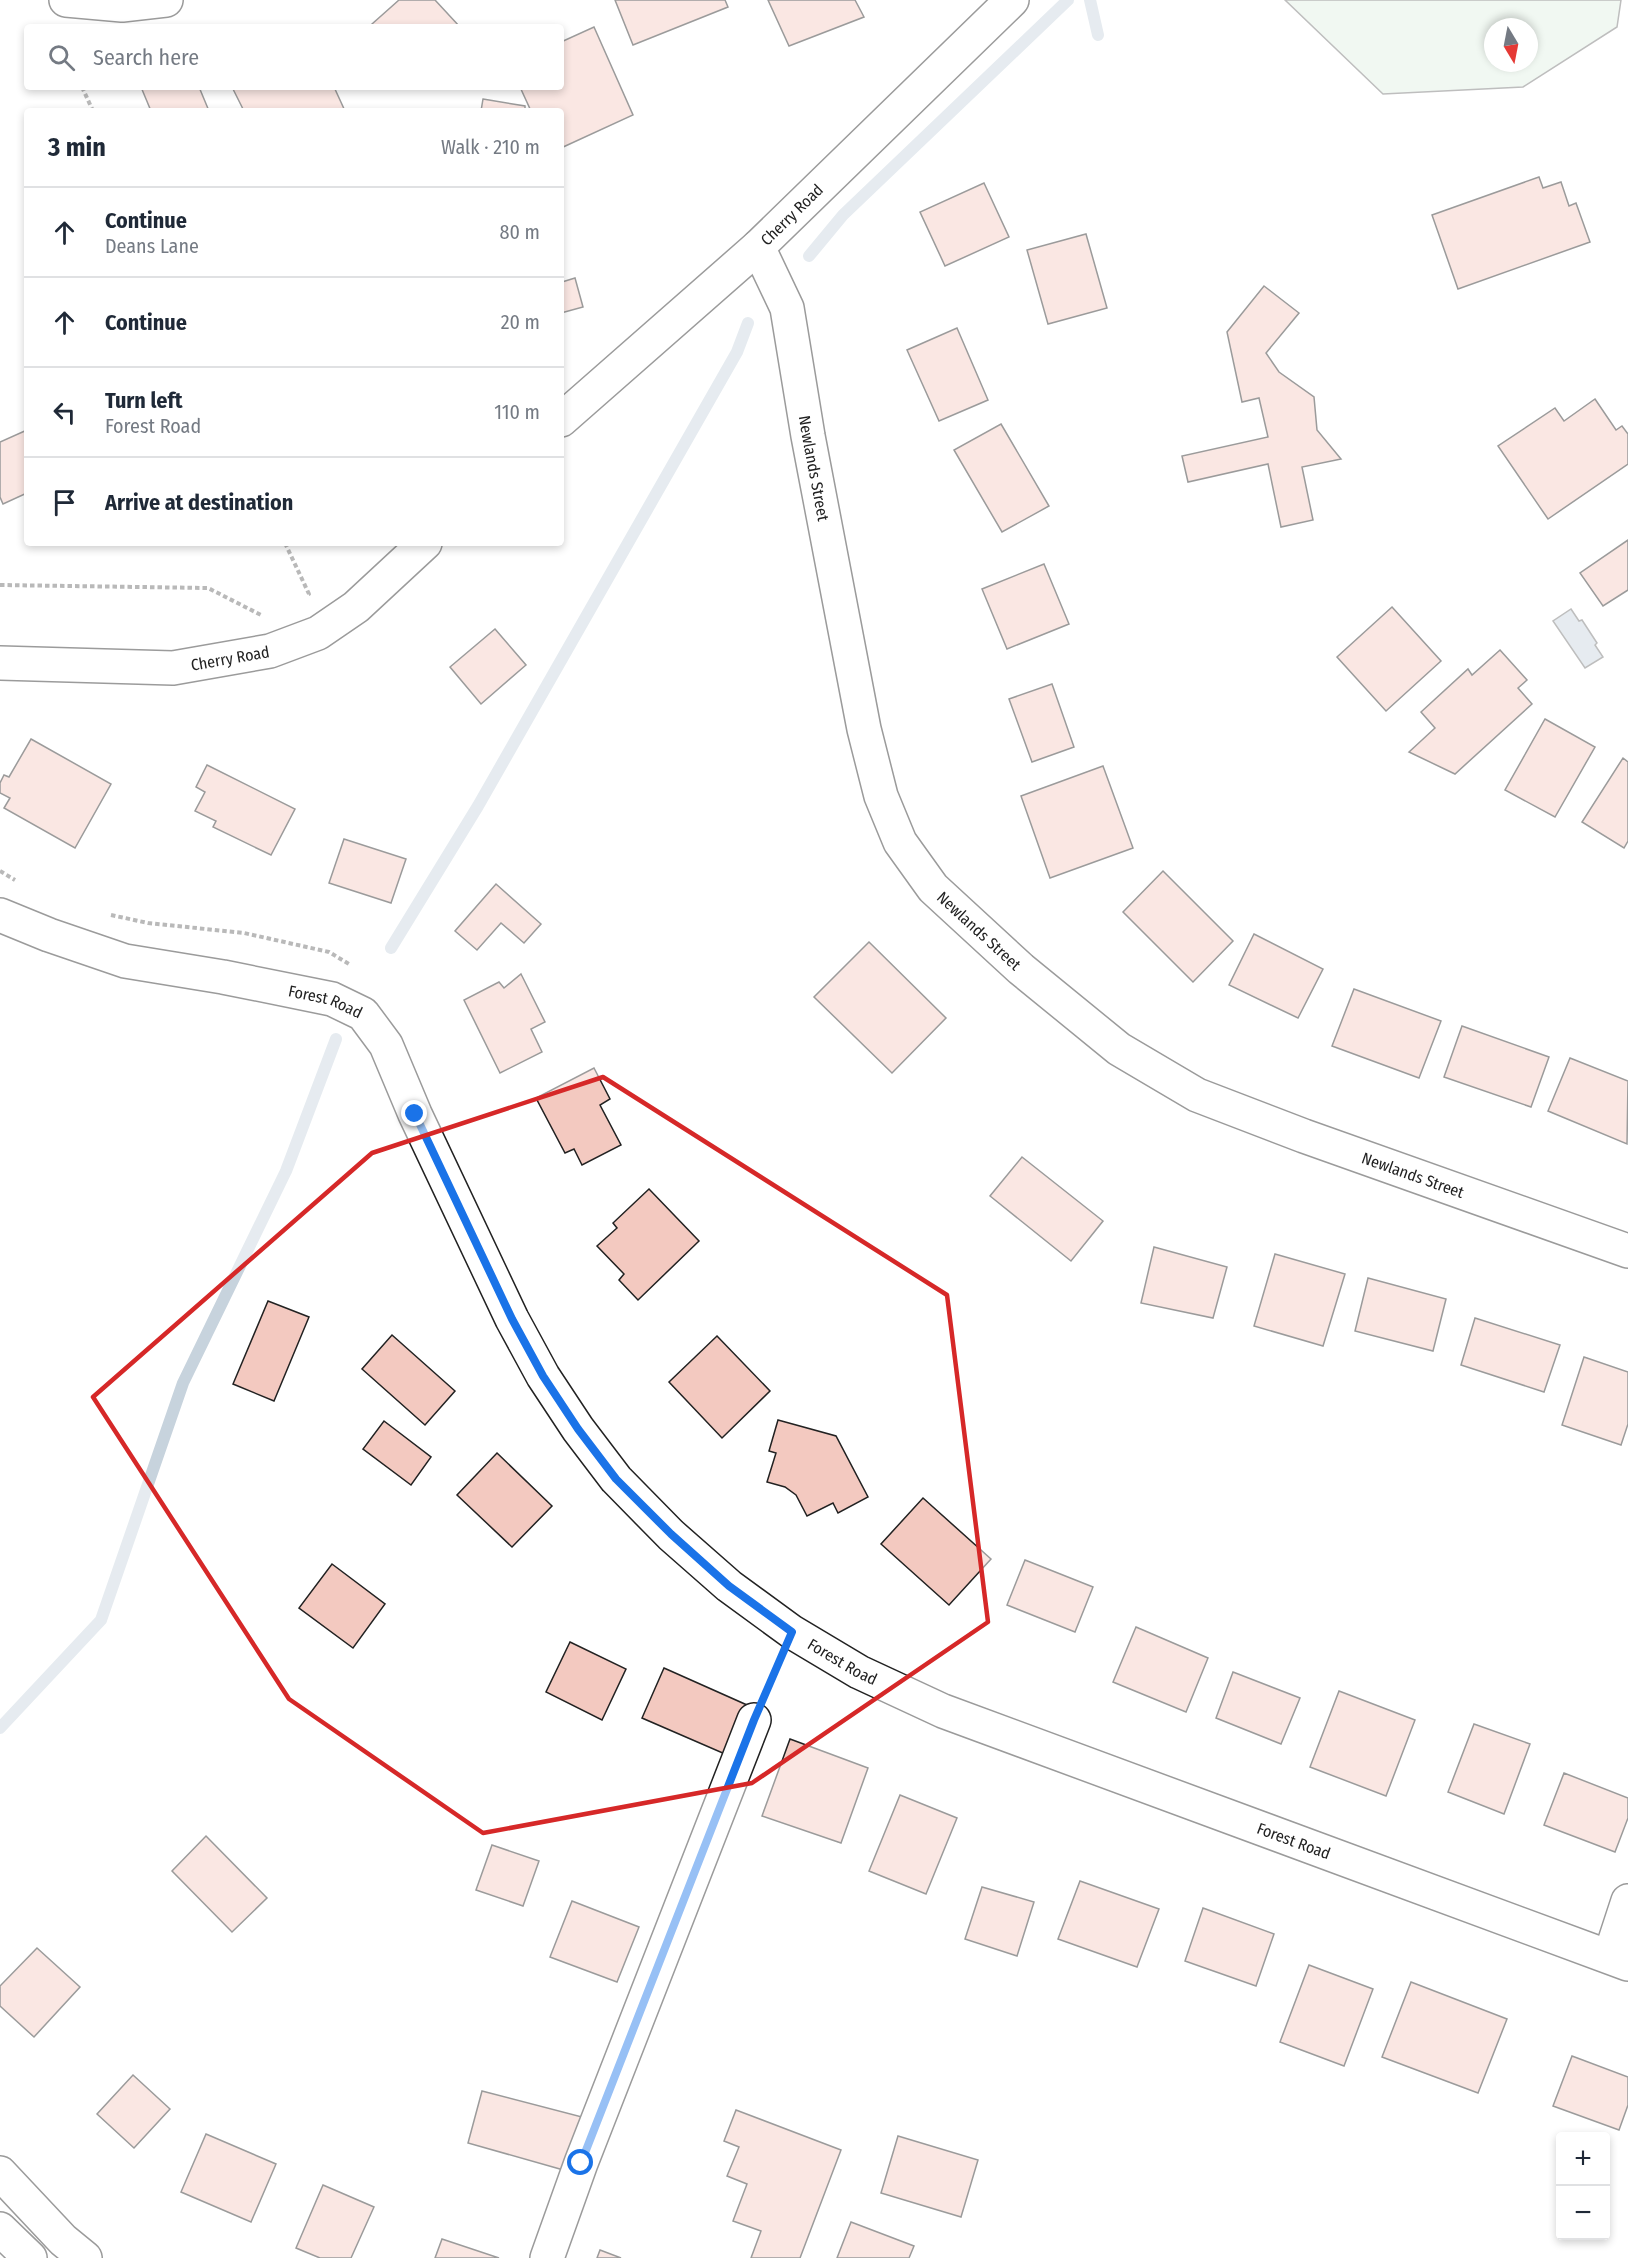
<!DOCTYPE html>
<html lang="en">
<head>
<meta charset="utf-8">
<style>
	body { margin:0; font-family:"Fira Sans Condensed",sans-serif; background:#f6f6f7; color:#1f2937 }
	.controls { position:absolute; right:18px; bottom:18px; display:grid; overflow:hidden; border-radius:6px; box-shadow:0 3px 9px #0003 }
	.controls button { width:54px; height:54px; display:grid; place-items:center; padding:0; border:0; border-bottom:2px solid #e0e1e3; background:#fff; color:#1f2937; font:30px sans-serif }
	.compass { position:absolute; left:1484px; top:18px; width:54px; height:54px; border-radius:50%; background:#fff; box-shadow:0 3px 9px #0003; rotate:170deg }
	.stop { position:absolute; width:18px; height:18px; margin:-14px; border:4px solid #1a73e8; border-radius:50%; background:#fff }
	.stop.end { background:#1a73e8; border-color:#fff; box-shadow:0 2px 6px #0008 }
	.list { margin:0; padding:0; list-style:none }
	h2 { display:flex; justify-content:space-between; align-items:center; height:78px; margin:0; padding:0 24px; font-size:26px }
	h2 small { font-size:20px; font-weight:400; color:#747a83 }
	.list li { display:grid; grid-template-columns:39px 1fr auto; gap:18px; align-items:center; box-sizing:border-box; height:90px; padding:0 24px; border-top:2px solid #e0e1e3 }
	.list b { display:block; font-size:22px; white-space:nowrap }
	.list p { margin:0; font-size:20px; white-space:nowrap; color:#747a83 }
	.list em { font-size:20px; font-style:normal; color:#747a83 }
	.icon { flex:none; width:33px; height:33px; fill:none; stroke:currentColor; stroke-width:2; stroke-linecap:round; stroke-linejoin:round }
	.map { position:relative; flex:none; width:1628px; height:2258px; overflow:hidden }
	.search { position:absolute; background:#fff; box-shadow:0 3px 9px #0003; left:24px; top:24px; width:540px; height:66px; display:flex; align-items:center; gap:15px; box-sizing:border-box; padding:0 21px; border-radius:6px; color:#747a83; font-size:22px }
	.panel { position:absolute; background:#fff; box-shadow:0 3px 9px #0003; left:24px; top:108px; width:540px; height:438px; border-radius:6px }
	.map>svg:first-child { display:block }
	.green { fill:#e0efe3; stroke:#6f6f6f; stroke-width:1.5; fill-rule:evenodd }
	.water { fill:#c7d3dd; stroke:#6f6f6f; stroke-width:1.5 }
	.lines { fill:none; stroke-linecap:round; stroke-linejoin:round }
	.stream { stroke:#c7d3dd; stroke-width:12 }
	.building { fill:#f3c9c0; stroke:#222; stroke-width:1.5 }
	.minor-casing { stroke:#222; stroke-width:36 }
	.highway-casing { stroke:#222; stroke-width:36 }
	.path { stroke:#646464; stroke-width:4; stroke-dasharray:4.5 3; stroke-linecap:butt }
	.minor { stroke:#fff; stroke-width:33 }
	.highway { stroke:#fff; stroke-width:33 }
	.route { stroke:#1a73e8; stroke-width:8 }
	.marked { fill:none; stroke:#d62828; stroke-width:4.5; stroke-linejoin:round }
	.labels { text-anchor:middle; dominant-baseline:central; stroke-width:4.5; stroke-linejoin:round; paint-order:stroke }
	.street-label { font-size:16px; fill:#222; stroke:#fff }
</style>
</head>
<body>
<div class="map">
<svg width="1628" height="2258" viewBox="0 0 1628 2258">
	<rect width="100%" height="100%" fill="#fff"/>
	<!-- green -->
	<path class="green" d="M1285 0H1621L1617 27 1523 87 1383 94ZM1493 27H1529V63H1493Z"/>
	<!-- water -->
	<polygon class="water" points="1571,609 1579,621 1582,620 1597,643 1595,645 1603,657 1585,668 1553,621"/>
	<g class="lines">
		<!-- stream -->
		<g class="stream">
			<polyline points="1090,0 1098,35"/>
			<polyline points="809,256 843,215 1068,0"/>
			<polyline points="391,948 478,806 737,352 748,323"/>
			<polyline points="0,1728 101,1620 183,1383 286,1171 336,1039"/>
		</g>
	</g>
	<!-- building -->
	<g class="building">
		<polygon points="399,0 435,0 460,27 375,27 372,24"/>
		<polygon points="615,0 725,0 728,7 633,45"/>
		<polygon points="768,0 855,0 864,17 789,46"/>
		<polygon points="594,27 633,115 561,148 561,111 531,111 520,87 561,87 561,42"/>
		<polygon points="141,87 199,87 209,111 151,111"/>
		<polygon points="232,87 334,87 345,111 244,111"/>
		<polygon points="483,99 525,106 525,111 481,111"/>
		<polygon points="1539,177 1543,188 1561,182 1569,206 1576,203 1590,242 1458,289 1432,215"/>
		<polygon points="984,183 1009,237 945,266 920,212"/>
		<polygon points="1086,234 1107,308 1048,324 1027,250"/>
		<polygon points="561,278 562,282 575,278 583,307 561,313"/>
		<polygon points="1264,286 1299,313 1266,353 1279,372 1314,397 1317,430 1341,459 1302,467 1313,520 1281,527 1268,464 1188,482 1182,456 1268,437 1259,398 1242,402 1227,332"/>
		<polygon points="957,328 988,400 939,421 907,350"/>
		<polygon points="1595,399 1616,430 1622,426 1628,434 1628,464 1548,519 1498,446 1555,408 1564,421"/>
		<polygon points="1001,424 1049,506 1002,532 954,450"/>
		<polygon points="27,430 27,493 3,504 0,497 0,442"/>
		<polygon points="1628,540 1628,590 1603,606 1580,573"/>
		<polygon points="1044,564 1069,624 1007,649 982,589"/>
		<polygon points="1392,607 1441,661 1386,711 1337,657"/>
		<polygon points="495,629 526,665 481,704 450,667"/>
		<polygon points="1500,650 1527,680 1518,688 1532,704 1455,774 1409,752 1435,728 1421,712 1468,669 1472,675"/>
		<polygon points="1052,684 1074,747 1032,762 1009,699"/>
		<polygon points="1545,719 1595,747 1555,817 1505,790"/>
		<polygon points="31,739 111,784 75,848 4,808 10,798 0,793 0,783 4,775 9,777"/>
		<polygon points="1623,758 1628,762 1628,841 1624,848 1582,822"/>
		<polygon points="207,765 295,809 271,855 213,827 216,821 195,811 205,792 196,787"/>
		<polygon points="1103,766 1133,848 1050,878 1021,796"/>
		<polygon points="344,839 406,859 391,903 329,883"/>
		<polygon points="1163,871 1233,941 1193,982 1123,912"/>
		<polygon points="496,884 541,924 524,943 501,923 477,950 455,931"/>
		<polygon points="1254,934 1323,969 1298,1018 1229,985"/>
		<polygon points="869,942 946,1018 892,1073 814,997"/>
		<polygon points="521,974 545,1022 531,1029 542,1052 500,1073 464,1000 499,982 504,988"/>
		<polygon points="1354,989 1441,1021 1419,1078 1332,1046"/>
		<polygon points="1462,1026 1549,1057 1531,1107 1444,1077"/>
		<polygon points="1570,1058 1628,1081 1627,1144 1548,1111"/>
		<polygon points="594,1068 610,1099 600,1105 621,1145 582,1165 574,1149 565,1153 536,1098"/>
		<polygon points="1022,1157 1103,1221 1071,1261 990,1196"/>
		<polygon points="649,1189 699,1241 638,1300 619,1280 624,1274 597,1246 617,1228 613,1223"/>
		<polygon points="1154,1247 1227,1267 1213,1318 1141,1303"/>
		<polygon points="1275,1254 1345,1274 1323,1346 1254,1326"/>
		<polygon points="1368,1278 1446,1299 1433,1351 1355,1331"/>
		<polygon points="268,1301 309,1317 274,1401 233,1384"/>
		<polygon points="1475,1318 1560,1345 1544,1392 1461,1365"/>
		<polygon points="392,1335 455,1391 425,1425 362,1369"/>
		<polygon points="717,1336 770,1391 722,1438 669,1382"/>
		<polygon points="1584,1357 1628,1372 1628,1424 1621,1445 1562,1425"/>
		<polygon points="778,1420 836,1436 868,1497 838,1513 833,1503 807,1516 796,1495 785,1487 767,1482 776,1453 769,1451"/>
		<polygon points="384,1421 431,1457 411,1485 363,1449"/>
		<polygon points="497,1453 552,1506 512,1547 457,1495"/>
		<polygon points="923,1498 991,1559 949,1605 881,1544"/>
		<polygon points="1025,1560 1093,1587 1075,1632 1007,1605"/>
		<polygon points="332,1564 385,1604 353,1648 299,1608"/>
		<polygon points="1136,1627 1208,1658 1186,1712 1113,1682"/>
		<polygon points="570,1642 626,1669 602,1720 546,1692"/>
		<polygon points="664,1668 747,1705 725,1754 642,1718"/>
		<polygon points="1233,1672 1300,1698 1281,1744 1216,1718"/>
		<polygon points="1339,1691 1415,1720 1386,1796 1310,1767"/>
		<polygon points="1474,1724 1530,1744 1504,1814 1448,1792"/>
		<polygon points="790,1739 868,1768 841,1843 762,1816"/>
		<polygon points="1564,1773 1628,1798 1628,1818 1615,1852 1544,1825"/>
		<polygon points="900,1795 957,1818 926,1894 869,1871"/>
		<polygon points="206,1836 267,1898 232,1932 172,1871"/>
		<polygon points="492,1845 539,1861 523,1906 476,1890"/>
		<polygon points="1080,1881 1159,1909 1137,1967 1058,1939"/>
		<polygon points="982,1887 1034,1902 1017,1956 965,1939"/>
		<polygon points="572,1901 639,1927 617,1982 550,1957"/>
		<polygon points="1203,1908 1274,1934 1256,1986 1185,1961"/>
		<polygon points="37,1948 80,1987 34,2037 0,2006 0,1986"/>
		<polygon points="1309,1965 1373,1989 1344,2066 1280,2042"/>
		<polygon points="1411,1982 1507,2019 1478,2093 1382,2057"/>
		<polygon points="1572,2056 1628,2077 1628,2105 1619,2130 1553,2106"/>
		<polygon points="133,2075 170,2109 134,2148 97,2114"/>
		<polygon points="482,2091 582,2117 567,2171 468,2143"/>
		<polygon points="736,2110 841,2150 800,2258 751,2258 761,2231 733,2221 747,2184 727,2176 739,2147 724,2141"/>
		<polygon points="206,2134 276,2164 251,2222 181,2192"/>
		<polygon points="898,2136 978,2160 961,2217 881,2193"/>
		<polygon points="323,2185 374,2207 351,2258 320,2258 296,2248"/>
		<polygon points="851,2222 914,2246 909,2258 837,2258"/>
		<polygon points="442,2239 499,2258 435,2258"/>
		<polygon points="600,2250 621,2258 597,2258"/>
	</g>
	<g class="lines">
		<defs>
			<g id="minor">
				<polyline points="66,0 122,5 166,0"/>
				<path id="s1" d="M758 247 787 308 808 436 864 729 881 796 900 842 933 888 1021 969 1119 1049 1197 1095 1304 1136 1628 1251"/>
				<path id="s2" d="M561 420 758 247 1012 0"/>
				<path id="s3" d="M0 663 173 668 270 651 318 633 356 607 425 543"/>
				<path id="s4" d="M0 915 49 935 125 961 223 977 332 999 363 1014 386 1045 415 1114 512 1319 543 1376 578 1429 616 1479 671 1535 729 1586 792 1632 859 1672 943 1711 1628 1964"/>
				<polyline points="1610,1956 1628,1901"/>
				<polyline points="547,2258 581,2163 754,1720"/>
			</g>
			<g id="highway">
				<polyline points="0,2173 63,2240 85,2258"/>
				<polyline points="0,2229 30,2258"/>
			</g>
		</defs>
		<!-- minor casing -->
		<use href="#minor" class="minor-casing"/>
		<!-- highway casing -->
		<use href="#highway" class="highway-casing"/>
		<!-- path -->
		<g class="path">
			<polyline points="82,87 93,111"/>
			<polyline points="285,543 309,594 307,595"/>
			<polyline points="0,585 208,588 263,616"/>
			<polyline points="0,871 15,880"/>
			<polyline points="111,915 148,923 244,933 329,952 349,964"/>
			<polyline points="768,1689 778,1665"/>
		</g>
		<!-- minor -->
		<use href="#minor" class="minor"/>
		<!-- highway -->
		<use href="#highway" class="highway"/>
	</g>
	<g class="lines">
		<!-- route -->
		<polyline class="route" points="415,1114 512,1319 543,1376 578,1429 616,1479 671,1534 729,1586 792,1632 754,1720 581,2163"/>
	</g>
	<!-- marked area -->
	<path d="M0 0H1628V2258H0ZM603 1077 947 1295 988 1622 752 1783 483 1833 289 1699 93 1397 372 1153Z" fill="#fff" fill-opacity=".55" fill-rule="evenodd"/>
	<path class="marked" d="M603 1077 947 1295 988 1622 752 1783 483 1833 289 1699 93 1397 372 1153Z"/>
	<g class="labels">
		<!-- street labels -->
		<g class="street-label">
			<text stroke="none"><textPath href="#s2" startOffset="309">Cherry Road</textPath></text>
			<text stroke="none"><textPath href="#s1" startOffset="230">Newlands Street</textPath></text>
			<text stroke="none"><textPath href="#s3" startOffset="231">Cherry Road</textPath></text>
			<text stroke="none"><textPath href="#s1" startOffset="734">Newlands Street</textPath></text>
			<text stroke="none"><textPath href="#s4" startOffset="338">Forest Road</textPath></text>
			<text stroke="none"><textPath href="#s1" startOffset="1238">Newlands Street</textPath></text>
			<text stroke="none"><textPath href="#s4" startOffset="1202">Forest Road</textPath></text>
			<text stroke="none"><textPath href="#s4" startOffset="1688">Forest Road</textPath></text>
		</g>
	</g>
</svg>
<div class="controls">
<button>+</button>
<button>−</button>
</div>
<svg class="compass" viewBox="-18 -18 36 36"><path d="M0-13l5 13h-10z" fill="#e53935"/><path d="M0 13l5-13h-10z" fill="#747a83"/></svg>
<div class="stop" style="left:581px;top:2163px"></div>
<div class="stop end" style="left:415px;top:1114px"></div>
<div class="search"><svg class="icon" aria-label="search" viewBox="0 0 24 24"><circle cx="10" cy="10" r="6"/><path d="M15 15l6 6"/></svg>Search here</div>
<section class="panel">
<h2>3 min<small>Walk · 210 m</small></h2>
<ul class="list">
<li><svg class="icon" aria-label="ahead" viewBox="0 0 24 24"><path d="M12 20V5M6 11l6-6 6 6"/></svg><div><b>Continue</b><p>Deans Lane</p></div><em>80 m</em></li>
<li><svg class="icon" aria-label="ahead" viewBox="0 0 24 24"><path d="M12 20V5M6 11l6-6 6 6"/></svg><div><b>Continue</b></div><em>20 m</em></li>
<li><svg class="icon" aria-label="left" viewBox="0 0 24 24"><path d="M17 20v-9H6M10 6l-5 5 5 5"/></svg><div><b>Turn left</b><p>Forest Road</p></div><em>110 m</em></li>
<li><svg class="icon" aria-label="arrive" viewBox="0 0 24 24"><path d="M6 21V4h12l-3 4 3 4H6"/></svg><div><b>Arrive at destination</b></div></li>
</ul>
</section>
</div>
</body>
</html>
